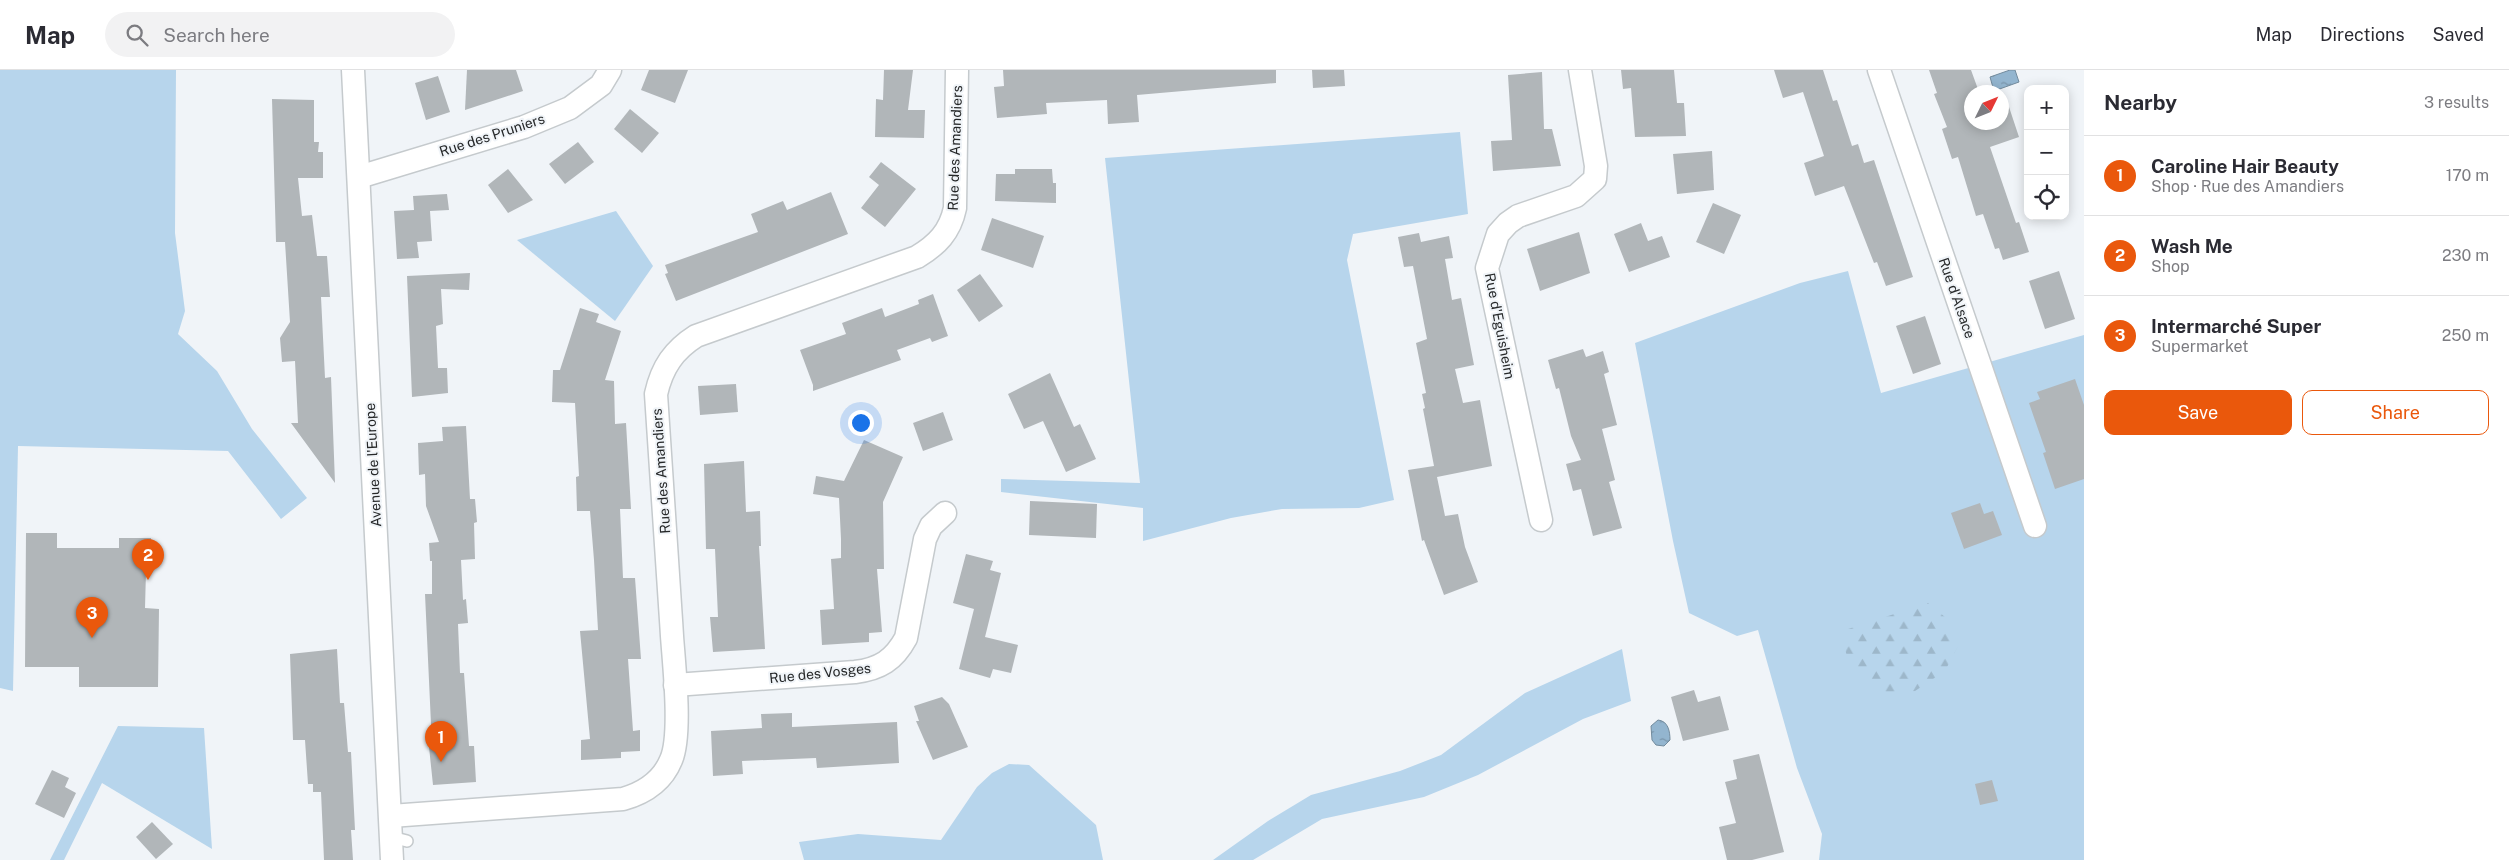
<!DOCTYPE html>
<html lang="en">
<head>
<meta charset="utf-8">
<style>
	body { margin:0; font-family:"Public Sans",sans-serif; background:#f2f2f3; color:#2b2b33 }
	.controls { position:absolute; right:15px; top:15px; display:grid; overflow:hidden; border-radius:10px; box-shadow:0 2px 12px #0003 }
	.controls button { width:45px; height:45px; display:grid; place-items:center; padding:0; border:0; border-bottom:1px solid #e1e1e2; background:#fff; color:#2b2b33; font:25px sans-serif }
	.compass { position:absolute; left:1964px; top:15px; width:45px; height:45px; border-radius:50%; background:#fff; box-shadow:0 2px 12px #0003; rotate:47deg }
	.you { position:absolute; left:860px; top:352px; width:18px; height:18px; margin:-12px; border:4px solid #fff; border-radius:50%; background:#1a73e8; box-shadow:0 0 0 8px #1a73e833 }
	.badge { display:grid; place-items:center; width:32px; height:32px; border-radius:50%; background:#ea580c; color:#fff; font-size:16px; font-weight:700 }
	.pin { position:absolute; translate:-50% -41px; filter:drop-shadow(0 1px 2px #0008) }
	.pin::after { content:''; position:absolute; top:26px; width:18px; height:15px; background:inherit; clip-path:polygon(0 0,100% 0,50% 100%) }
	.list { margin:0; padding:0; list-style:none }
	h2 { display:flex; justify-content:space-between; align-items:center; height:65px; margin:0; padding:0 20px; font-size:21px }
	h2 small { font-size:16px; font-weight:400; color:#7c7c81 }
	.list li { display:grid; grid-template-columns:32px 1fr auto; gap:15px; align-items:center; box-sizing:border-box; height:80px; padding:0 20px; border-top:1px solid #e1e1e2 }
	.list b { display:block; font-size:19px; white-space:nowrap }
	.list p { margin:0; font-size:16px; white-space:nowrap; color:#7c7c81 }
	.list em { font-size:16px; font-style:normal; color:#7c7c81 }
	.actions { display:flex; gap:10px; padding:15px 20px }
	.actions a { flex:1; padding:11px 0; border:1px solid #ea580c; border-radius:10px; text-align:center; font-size:18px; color:#ea580c }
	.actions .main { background:#ea580c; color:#fff }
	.icon { flex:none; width:28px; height:28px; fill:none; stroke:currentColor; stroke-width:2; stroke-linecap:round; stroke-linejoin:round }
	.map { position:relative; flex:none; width:2084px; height:790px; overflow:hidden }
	header { display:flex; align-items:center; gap:30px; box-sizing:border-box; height:70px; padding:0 25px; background:#fff; border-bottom:1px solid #e1e1e2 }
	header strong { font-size:24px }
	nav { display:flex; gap:28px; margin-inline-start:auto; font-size:18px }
	.search { width:350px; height:45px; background:#f2f2f3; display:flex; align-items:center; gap:12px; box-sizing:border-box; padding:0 18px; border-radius:28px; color:#7c7c81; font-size:19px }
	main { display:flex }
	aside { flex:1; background:#fff }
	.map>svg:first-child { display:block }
	.green { fill:#b7d5ec }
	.forest { fill:url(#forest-firs) }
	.water { fill:url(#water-ripples); stroke:#728b9d }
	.building { fill:#b1b6b9 }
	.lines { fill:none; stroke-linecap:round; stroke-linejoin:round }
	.lane-casing { stroke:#c5cacd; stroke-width:14 }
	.street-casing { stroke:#c5cacd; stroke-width:25 }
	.lane { stroke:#fff; stroke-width:11 }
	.street { stroke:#fff; stroke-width:22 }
	.labels { text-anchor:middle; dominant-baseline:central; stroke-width:4; stroke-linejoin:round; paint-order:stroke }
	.street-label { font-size:14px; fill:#262829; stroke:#f0f4f8 }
</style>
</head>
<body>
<header>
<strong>Map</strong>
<div class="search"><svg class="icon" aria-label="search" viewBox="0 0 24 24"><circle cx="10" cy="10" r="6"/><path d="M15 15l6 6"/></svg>Search here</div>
<nav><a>Map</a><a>Directions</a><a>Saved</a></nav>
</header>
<main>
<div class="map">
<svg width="2084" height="790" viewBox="0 0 2084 790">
	<defs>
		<pattern id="forest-firs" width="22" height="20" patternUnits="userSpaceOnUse" patternTransform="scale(1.25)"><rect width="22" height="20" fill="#b7d5ec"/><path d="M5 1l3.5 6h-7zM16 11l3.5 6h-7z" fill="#9db7ca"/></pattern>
		<pattern id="water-ripples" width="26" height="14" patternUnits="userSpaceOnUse" patternTransform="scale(1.25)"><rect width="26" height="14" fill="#93b5cf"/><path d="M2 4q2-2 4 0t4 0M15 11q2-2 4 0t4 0" fill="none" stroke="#7893a8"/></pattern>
	</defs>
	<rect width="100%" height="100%" fill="#f0f4f8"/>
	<!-- green -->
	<g class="green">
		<polygon points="0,0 176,0 175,163 185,241 178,264 217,301 252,359 307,428 281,449 228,381 18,376 13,621 0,618"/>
		<polygon points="1460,62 1468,144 1353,164 1347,190 1394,430 1359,438 1282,439 1231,448 1143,471 1143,438 1001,422 1001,409 1140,413 1105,88"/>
		<polygon points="616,141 653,196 615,251 517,170"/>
		<polygon points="1848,201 1881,323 2084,265 2084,790 1819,790 1822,764 1797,698 1758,560 1737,566 1689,543 1673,471 1635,273 1800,213"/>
		<polygon points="1622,579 1631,631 1583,649 1478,705 1424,727 1322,749 1253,790 1213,790 1268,751 1311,725 1400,701 1441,685 1525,623"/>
		<polygon points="118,656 204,658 212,779 102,713 64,790 50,790"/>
		<polygon points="1009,694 1029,695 1096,755 1103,790 804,790 799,772 858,764 941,770 977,717 992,703"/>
	</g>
	<!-- forest -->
	<path class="forest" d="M1928 533 1951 552 1960 572 1945 601 1915 621 1885 626C1860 606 1841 596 1845 560Z"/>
	<!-- water -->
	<g class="water">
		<polygon points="2010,0 2015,0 2019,12 1994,21 1990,7"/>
		<path d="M1658 650C1668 651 1670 661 1670 670L1664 676 1656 675 1652 670 1651 656Z"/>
	</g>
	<!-- building -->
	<g class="building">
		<polygon points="467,0 516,0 523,21 465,40"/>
		<polygon points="649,0 688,0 675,33 641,20"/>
		<polygon points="884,0 913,0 908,40 925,40 924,68 875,67 876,29 883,30"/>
		<polygon points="1003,0 1276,0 1276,13 1137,25 1139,52 1108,54 1107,30 1046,33 1047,44 997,48 994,17 1004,16"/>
		<polygon points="1312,0 1344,0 1345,16 1313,18"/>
		<polygon points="1621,0 1674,0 1677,33 1684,33 1686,66 1635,67 1631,18 1623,19"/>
		<polygon points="1774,0 1823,0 1833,31 1837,30 1852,76 1858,74 1864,93 1874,90 1913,207 1886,216 1877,192 1874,193 1844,116 1815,126 1804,93 1824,86 1803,22 1783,28"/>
		<polygon points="1929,0 1971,0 1979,22 1972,22 1972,52 2002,52 2002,39 2009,37 2019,67 1990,77 2016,153 2019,152 2029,182 2003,190 1999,178 1995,179 1983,144 1976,146 1958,87 1952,89 1942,59 1947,57 1934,24 1937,23"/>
		<polygon points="1542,2 1544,59 1552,59 1561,96 1493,101 1491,71 1512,70 1508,5"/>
		<polygon points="438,6 450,42 426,50 415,13"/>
		<polygon points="272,29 314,30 314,72 319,72 318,82 323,82 323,108 298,108 302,146 312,145 317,186 327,186 330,227 321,227 325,308 331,307 335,413 291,353 298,353 295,291 282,292 280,268 290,252 285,172 276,172"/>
		<polygon points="630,39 659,63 642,83 614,59"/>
		<polygon points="578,72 594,92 565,114 549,94"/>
		<polygon points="1712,81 1714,120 1677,124 1673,84"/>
		<polygon points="881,92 916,119 885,157 861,138 879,115 869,107"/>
		<polygon points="508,99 533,130 508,143 488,115"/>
		<polygon points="1015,99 1052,99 1053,113 1056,113 1056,133 995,131 996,104 1015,104"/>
		<polygon points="831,122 848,164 676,231 665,204 668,203 665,195 758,162 751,144 783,131 787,140"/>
		<polygon points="447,124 449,140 430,141 432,171 417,172 419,188 397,189 394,141 414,140 413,126"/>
		<polygon points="1713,133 1741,145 1724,184 1696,172"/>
		<polygon points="992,148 1044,166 1033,198 981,180"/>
		<polygon points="1641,153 1648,171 1662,166 1670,187 1629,202 1614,164"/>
		<polygon points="1579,162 1590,203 1540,221 1527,179"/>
		<polygon points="1419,163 1421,172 1449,166 1453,188 1445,189 1452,230 1461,228 1474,295 1455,299 1463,333 1480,330 1492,396 1437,407 1445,446 1458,444 1465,477 1478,512 1444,525 1424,470 1422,471 1408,400 1434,396 1423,339 1425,338 1422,324 1426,323 1416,273 1427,269 1413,196 1404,197 1398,167"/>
		<polygon points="2059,201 2075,249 2045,259 2029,211"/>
		<polygon points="470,203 469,220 441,219 443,254 436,256 438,298 447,298 448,323 412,327 407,206"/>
		<polygon points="980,204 1003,236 979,252 957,220"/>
		<polygon points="933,224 948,266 932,272 930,268 897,280 901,290 813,321 813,315 800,280 846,264 842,253 882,238 885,247 919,234 918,230"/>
		<polygon points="580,238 599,244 596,252 621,261 605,310 614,311 615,354 626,353 631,439 620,439 623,508 635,508 641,589 628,589 633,661 640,660 640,681 621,682 621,688 581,690 581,670 590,669 580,561 598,560 594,490 590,441 577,441 576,407 579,406 575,333 552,332 553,300 560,300"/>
		<polygon points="1925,246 1941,294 1913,304 1896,256"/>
		<polygon points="1583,279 1586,287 1603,281 1609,302 1604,304 1617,355 1602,359 1615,410 1609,412 1622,458 1593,466 1581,419 1573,421 1566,394 1581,390 1571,366 1559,318 1556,319 1548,290"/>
		<polygon points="1050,303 1074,357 1080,354 1096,389 1066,402 1043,351 1024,359 1008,324"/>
		<polygon points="2075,309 2084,335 2084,409 2055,419 2043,383 2046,382 2029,333 2040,329 2037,322"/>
		<polygon points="736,314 738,342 700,345 698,316"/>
		<polygon points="943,342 953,370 923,381 913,353"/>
		<polygon points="466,356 470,429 475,429 477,452 474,453 475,489 461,490 463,530 466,529 468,553 458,554 460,603 464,603 469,676 474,676 476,712 433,715 429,677 432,676 425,524 432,524 432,491 430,491 429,473 439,472 426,436 425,404 419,405 418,373 443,371 442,357"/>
		<polygon points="864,370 903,387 883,432 884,499 877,499 882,562 869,563 869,572 822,575 820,540 834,539 831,489 841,488 841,469 839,428 813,424 816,406 844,411"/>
		<polygon points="744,391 746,442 760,441 761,476 759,476 765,579 713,582 710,547 718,547 715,479 706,479 704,394"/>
		<polygon points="1030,431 1097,434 1096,468 1029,465"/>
		<polygon points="1980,433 1984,444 1993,441 2002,465 1964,479 1951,443"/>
		<polygon points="26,463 57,463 57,478 119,478 119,468 151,468 152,500 146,501 145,538 159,539 158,617 79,617 79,597 25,597"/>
		<polygon points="966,484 993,491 990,500 1001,503 985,567 1018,575 1011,603 993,599 990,608 959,599 974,539 953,533"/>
		<polygon points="337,579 340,633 344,633 348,682 351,682 355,760 351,760 353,790 324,790 321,722 313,722 313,714 308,714 305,670 293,670 290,584"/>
		<polygon points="1694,620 1698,632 1720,626 1729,660 1683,671 1671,627"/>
		<polygon points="942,627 949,634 968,677 933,690 916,651 919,651 914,636"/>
		<polygon points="792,643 792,657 897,652 899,693 817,698 816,688 742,691 743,704 713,706 711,661 762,658 761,644"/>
		<polygon points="1759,684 1784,782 1752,790 1727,790 1719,757 1736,753 1725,712 1737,709 1733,690"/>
		<polygon points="52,700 69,708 65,717 76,723 64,748 35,734"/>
		<polygon points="1992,710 1998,731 1980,735 1975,714"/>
		<polygon points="152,752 173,774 156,789 136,767"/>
	</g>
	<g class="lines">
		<defs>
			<polyline id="lane" points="391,767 407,771"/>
			<g id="street">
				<polyline points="353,0 392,790"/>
				<polyline points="1879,0 2035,456"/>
				<polyline points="359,107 524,57 570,38 601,15 610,0"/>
				<polyline points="1541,450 1487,198 1498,164 1508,153 1518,146 1576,126 1595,109 1596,96 1580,0"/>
				<path d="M675 615 855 602C880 599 894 590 906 568L925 469 931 456 945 443"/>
				<path d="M391 746 623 729C644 723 662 712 671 690 682 665 674 595 672 566 667 485 661 404 656 324 662 297 674 280 696 266L917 187C937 175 950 162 955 138L957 0"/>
			</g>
		</defs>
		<!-- lane casing -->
		<use href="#lane" class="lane-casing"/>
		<!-- street casing -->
		<use href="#street" class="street-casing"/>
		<!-- lane -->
		<use href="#lane" class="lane"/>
		<!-- street -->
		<use href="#street" class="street"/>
	</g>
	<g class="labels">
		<!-- street labels -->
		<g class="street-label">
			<text transform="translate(492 65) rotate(-18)">Rue des Pruniers</text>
			<text transform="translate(955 78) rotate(-88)">Rue des Amandiers</text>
			<text transform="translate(1957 228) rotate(71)">Rue d'Alsace</text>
			<text transform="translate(1500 256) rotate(79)">Rue d'Eguisheim</text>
			<text transform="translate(373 395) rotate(-93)">Avenue de l'Europe</text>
			<text transform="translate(661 401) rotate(-94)">Rue des Amandiers</text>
			<text transform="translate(820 603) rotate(-6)">Rue des Vosges</text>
		</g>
	</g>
</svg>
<div class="controls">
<button>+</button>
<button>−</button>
<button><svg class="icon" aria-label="locate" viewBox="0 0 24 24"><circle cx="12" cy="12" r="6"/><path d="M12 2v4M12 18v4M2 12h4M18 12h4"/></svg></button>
</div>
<svg class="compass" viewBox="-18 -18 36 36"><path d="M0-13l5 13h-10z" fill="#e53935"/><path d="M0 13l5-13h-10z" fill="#7c7c81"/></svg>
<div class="you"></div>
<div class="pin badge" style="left:441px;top:692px">1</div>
<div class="pin badge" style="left:148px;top:510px">2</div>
<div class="pin badge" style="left:92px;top:568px">3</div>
</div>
<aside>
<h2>Nearby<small>3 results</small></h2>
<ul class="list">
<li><span class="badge">1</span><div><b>Caroline Hair Beauty</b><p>Shop · Rue des Amandiers</p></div><em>170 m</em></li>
<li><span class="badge">2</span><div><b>Wash Me</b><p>Shop</p></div><em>230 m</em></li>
<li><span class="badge">3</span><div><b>Intermarché Super</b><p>Supermarket</p></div><em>250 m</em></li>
</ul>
<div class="actions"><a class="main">Save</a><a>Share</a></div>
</aside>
</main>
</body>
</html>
